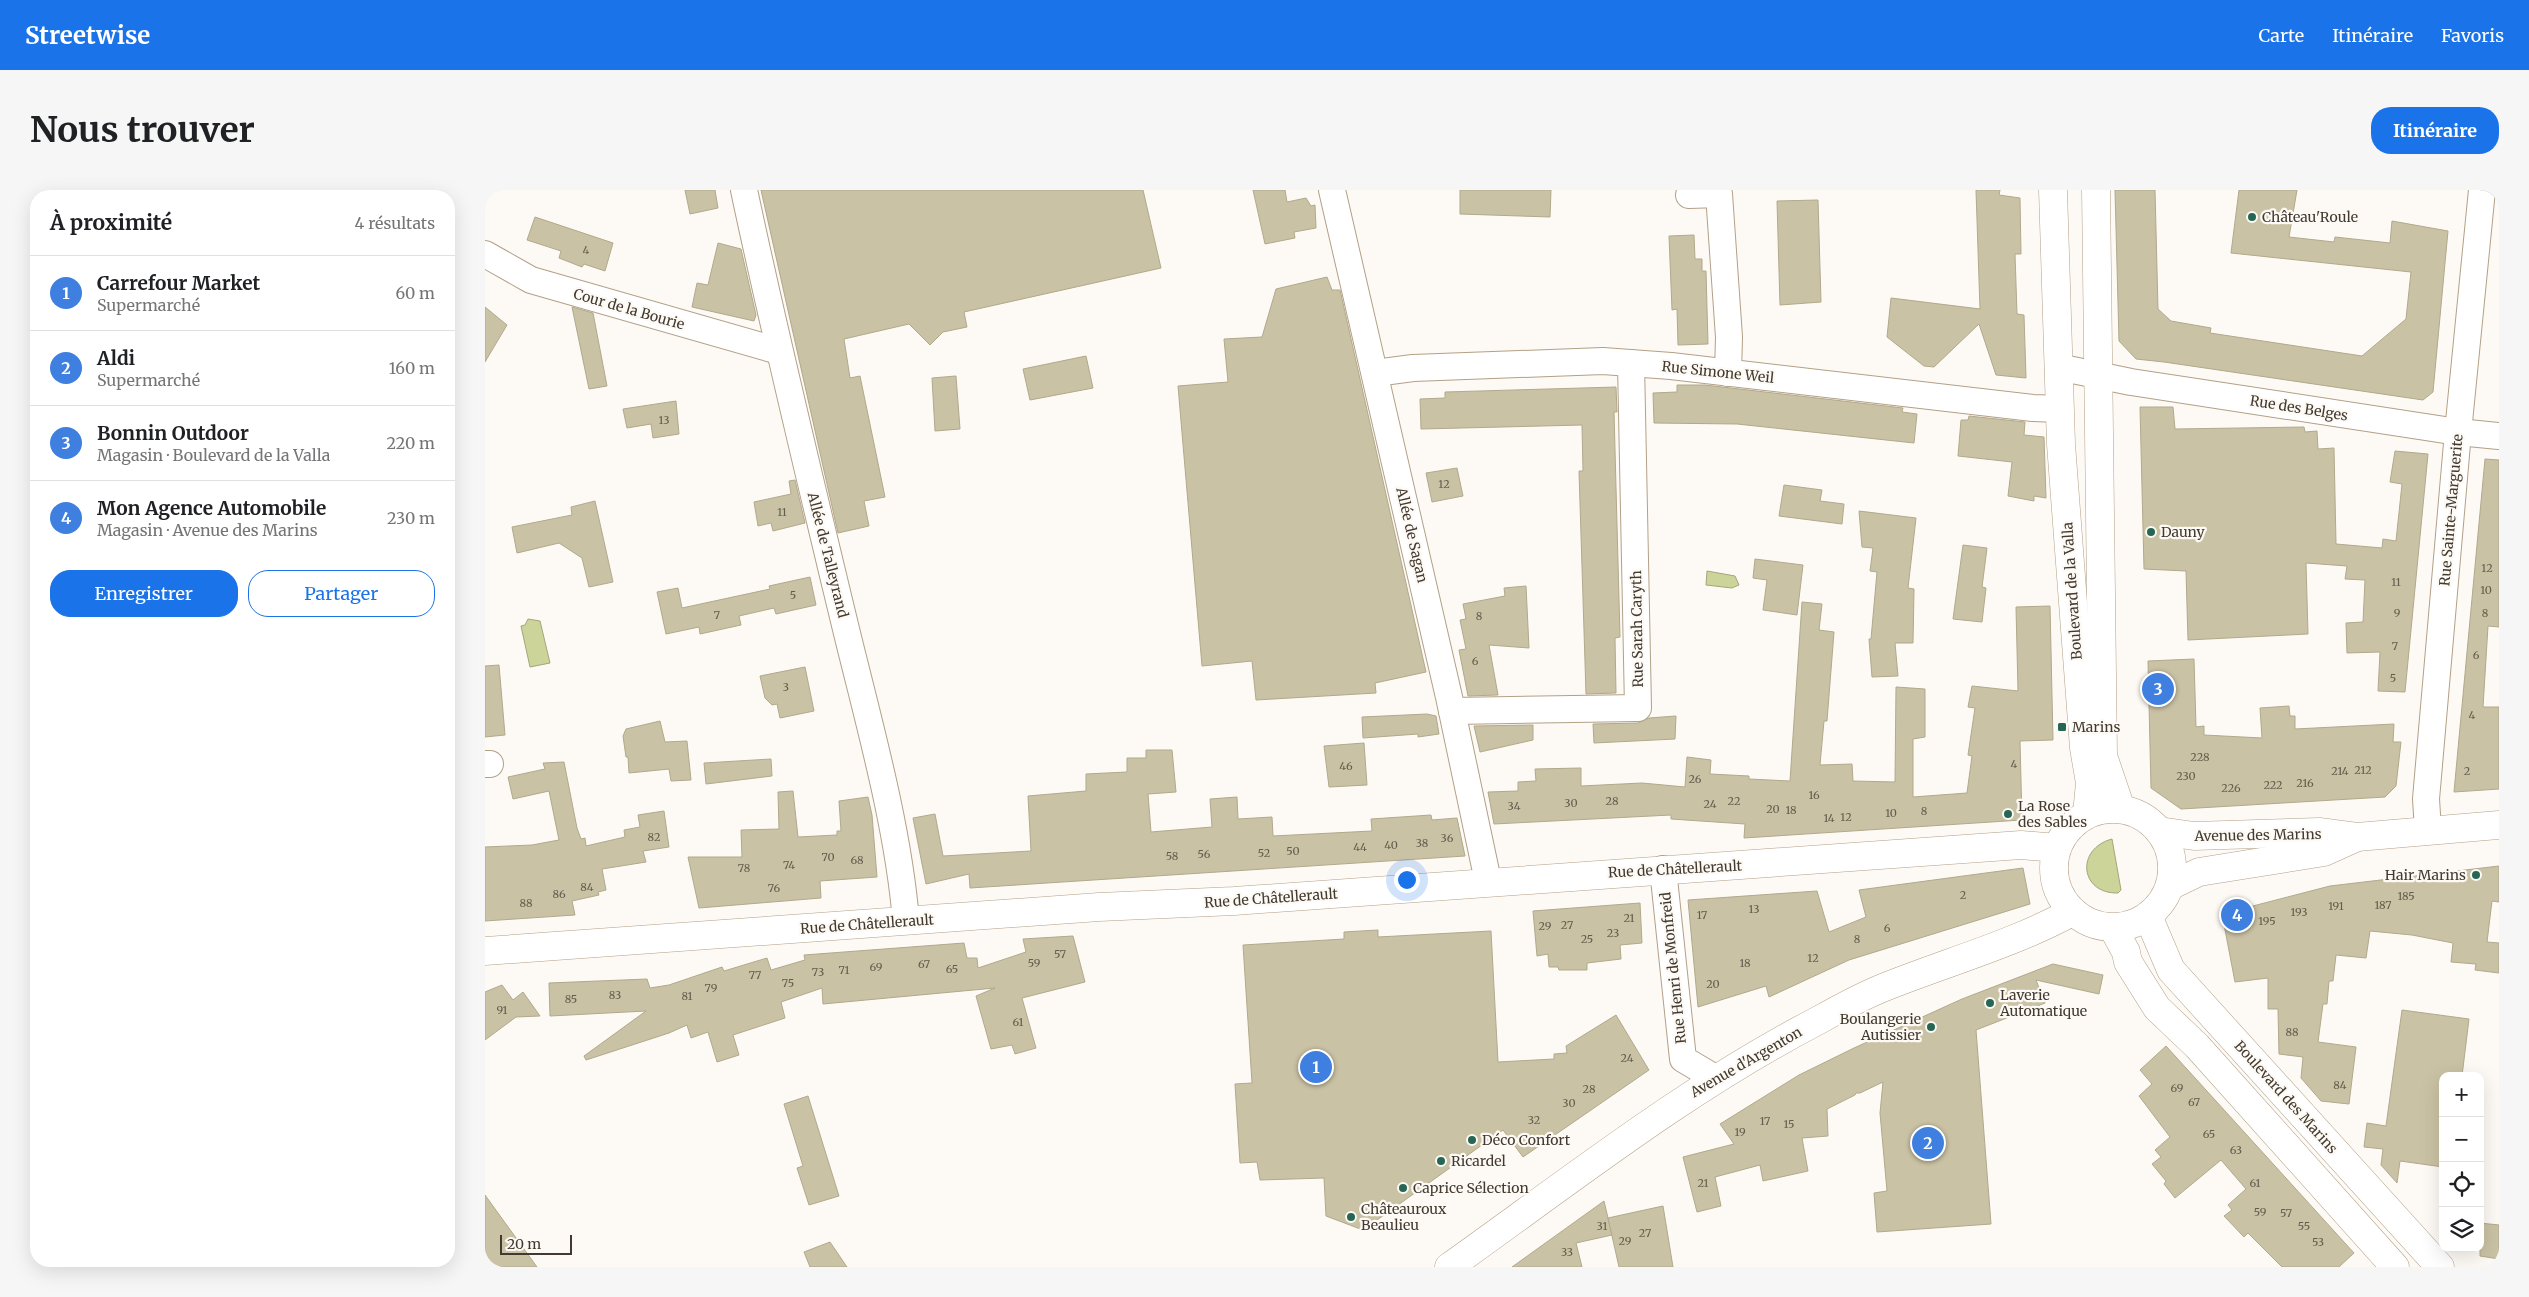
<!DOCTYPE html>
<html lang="fr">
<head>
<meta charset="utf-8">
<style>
	body { margin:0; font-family:Merriweather,serif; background:#f6f6f6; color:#202124 }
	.controls { position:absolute; right:15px; bottom:15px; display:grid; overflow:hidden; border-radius:10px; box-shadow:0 5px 20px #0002 }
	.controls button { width:45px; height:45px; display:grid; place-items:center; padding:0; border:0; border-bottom:1px solid #e0e0e0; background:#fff; color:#202124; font:25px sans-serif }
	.scale { position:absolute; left:15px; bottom:12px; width:72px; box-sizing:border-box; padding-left:5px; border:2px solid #423a30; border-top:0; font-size:14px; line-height:18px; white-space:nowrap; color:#423a30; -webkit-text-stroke:4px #fdf9f4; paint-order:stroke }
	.you { position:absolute; left:921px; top:689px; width:18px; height:18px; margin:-12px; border:4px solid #fff; border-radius:50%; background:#1a73e8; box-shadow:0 0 0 8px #1a73e833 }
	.badge { display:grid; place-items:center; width:32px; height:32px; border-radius:50%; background:#1a73e8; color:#fff; font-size:16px; font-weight:700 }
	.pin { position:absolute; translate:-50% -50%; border:2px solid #fff; box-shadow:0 1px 5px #0006 }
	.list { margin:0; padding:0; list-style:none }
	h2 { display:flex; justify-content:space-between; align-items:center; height:65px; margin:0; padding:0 20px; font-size:21px }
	h2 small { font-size:16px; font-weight:400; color:#757577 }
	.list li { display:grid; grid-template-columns:32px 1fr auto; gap:15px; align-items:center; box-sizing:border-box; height:75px; padding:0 20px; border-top:1px solid #e0e0e0 }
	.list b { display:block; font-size:19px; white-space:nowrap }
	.list p { margin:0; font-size:16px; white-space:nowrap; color:#757577 }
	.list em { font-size:16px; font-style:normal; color:#757577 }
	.actions { display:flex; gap:10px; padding:15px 20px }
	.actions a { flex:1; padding:11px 0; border:1px solid #1a73e8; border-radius:20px; text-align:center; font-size:18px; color:#1a73e8 }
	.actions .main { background:#1a73e8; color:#fff }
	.icon { flex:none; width:28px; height:28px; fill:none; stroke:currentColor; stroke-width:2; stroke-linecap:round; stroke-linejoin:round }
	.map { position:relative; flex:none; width:2014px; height:1077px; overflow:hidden; border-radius:20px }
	header { display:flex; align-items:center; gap:30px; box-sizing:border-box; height:70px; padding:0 25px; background:#1a73e8; color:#fff }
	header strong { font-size:24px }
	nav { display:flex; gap:28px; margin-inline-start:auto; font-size:18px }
	.intro { display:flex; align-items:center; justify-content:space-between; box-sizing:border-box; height:120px; padding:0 30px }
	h1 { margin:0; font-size:35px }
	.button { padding:12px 22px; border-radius:20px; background:#1a73e8; color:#fff; font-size:18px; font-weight:700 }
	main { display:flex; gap:30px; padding:0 30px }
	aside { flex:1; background:#fff; border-radius:20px; box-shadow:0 5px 20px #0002 }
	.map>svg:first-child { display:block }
	.water { fill:#ccd49a; stroke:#a3a67a }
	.building { fill:#cac2a4; stroke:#b1a98c }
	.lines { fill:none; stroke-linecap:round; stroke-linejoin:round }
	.minor-casing { stroke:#b3a087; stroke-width:28 }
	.secondary-casing { stroke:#b3a087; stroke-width:29 }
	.minor { stroke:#fff; stroke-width:26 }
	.secondary { stroke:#fff; stroke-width:28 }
	.poi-dot { fill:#256654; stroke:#fdf9f4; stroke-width:2 }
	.labels { text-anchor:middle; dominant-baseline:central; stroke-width:4.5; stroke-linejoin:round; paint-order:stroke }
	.number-label { font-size:11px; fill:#645c4d }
	.poi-label { font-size:14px; fill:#423a30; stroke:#fdf9f4; text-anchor:start }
	.street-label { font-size:14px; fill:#423a30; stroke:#fdf9f4 }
</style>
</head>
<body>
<header>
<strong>Streetwise</strong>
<nav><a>Carte</a><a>Itinéraire</a><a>Favoris</a></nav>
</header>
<div class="intro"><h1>Nous trouver</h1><a class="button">Itinéraire</a></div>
<main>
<aside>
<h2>À proximité<small>4 résultats</small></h2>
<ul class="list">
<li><span class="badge" style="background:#3f7fe0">1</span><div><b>Carrefour Market</b><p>Supermarché</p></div><em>60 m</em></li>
<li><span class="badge" style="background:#3f7fe0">2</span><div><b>Aldi</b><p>Supermarché</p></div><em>160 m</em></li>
<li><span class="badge" style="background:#3f7fe0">3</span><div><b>Bonnin Outdoor</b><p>Magasin · Boulevard de la Valla</p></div><em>220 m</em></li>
<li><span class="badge" style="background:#3f7fe0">4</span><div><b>Mon Agence Automobile</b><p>Magasin · Avenue des Marins</p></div><em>230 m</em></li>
</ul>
<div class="actions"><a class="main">Enregistrer</a><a>Partager</a></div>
</aside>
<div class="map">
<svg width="2014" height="1077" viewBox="0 0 2014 1077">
	<rect width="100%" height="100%" fill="#fdf9f4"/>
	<!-- water -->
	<g class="water">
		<polygon points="1222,381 1250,386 1254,395 1247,398 1221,395"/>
		<polygon points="43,429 55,431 65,473 45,477 36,436 40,435"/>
		<path d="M1627 649 1636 700 1633 703C1595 704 1590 659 1627 649Z"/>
	</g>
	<!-- building -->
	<g class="building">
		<polygon points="200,0 230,0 233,18 205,24"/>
		<polygon points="276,0 658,0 676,78 479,122 482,137 458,142 445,155 424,134 359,149 365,188 375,186 400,307 379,311 384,336 353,343"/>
		<polygon points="768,0 800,0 802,12 821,8 826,16 830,15 831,38 809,42 810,48 780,54"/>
		<polygon points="975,0 1066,0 1065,27 975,24"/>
		<polygon points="1491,0 1515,0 1514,5 1535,8 1536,64 1530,64 1532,124 1539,125 1541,188 1511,185 1494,134 1449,177 1439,176 1402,147 1406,108 1495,119"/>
		<polygon points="1630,0 1670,0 1673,119 1686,131 1726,138 1725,143 1877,166 1921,129 1926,82 1746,63 1754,0 1812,0 1804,47 1849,52 1850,47 1905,53 1907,31 1963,41 1948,202 1938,210 1679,172 1651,169 1634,151"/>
		<polygon points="1333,10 1336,112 1295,115 1292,11"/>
		<polygon points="50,27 128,53 120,81 99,74 97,77 74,68 76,61 42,50"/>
		<polygon points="1209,45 1210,69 1217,69 1217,81 1221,81 1223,154 1193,155 1192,119 1187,120 1184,46"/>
		<polygon points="233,53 256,59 271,125 269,131 207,117 212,93 223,95"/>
		<polygon points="842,87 847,100 855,100 941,482 890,493 891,503 771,510 767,471 717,476 693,196 743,192 739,149 777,147 791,99"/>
		<polygon points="0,117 22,135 0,172"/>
		<polygon points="87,117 108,123 122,196 104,199"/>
		<polygon points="601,166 608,198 545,210 538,179"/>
		<polygon points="471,186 475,239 450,241 447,188"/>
		<polygon points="1192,195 1220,195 1418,218 1417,222 1432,224 1429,253 1252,234 1169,233 1168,203 1192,202"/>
		<polygon points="1131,197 1132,222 1129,222 1135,447 1130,448 1131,503 1101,504 1094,281 1098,281 1097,235 936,239 935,209 960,208 960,202"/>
		<polygon points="191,211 194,244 168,248 166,234 142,238 138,219"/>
		<polygon points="1655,217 1688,217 1690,239 1819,237 1820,242 1832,241 1833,259 1849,258 1851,354 1897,358 1898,349 1911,351 1917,294 1905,292 1910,261 1943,264 1920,502 1893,501 1895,462 1862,463 1861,433 1878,432 1880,390 1860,389 1862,376 1821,373 1823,444 1703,450 1701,381 1659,379"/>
		<polygon points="1484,226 1540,232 1539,245 1559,247 1561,308 1549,306 1549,311 1523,306 1527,272 1473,266 1476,230 1483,230"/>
		<polygon points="2000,269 2014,270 2014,437 2003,436 1998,517 2014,517 2014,599 1969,602"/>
		<polygon points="972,278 978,306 947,312 941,283"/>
		<polygon points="310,290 320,333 288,341 286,333 273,336 269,312 306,304 304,291"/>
		<polygon points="1299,295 1337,300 1335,311 1359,314 1357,334 1294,326"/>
		<polygon points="110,311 128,392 104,397 97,368 74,353 32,363 27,337 87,325 86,317"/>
		<polygon points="1374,321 1431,328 1423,398 1429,399 1428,453 1410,453 1413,486 1387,487 1384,449 1386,449 1392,382 1385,381 1388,358 1377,357"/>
		<polygon points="1478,355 1502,358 1497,397 1501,398 1497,432 1468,429"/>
		<polygon points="1270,369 1318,375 1312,425 1278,420 1282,390 1268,388"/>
		<polygon points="325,387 331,415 291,424 289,418 254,426 256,435 215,444 214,437 181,444 172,402 193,398 197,418 285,399 284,396"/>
		<polygon points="1041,396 1044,458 1004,455 1013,505 983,506 974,460 981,459 975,430 981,429 978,414 1020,406 1019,398"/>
		<polygon points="1317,412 1337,414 1334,440 1349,442 1342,531 1339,531 1335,575 1367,574 1368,591 1410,592 1411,497 1440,499 1440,547 1428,549 1428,607 1482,603 1487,566 1483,565 1490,518 1483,517 1487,496 1533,501 1531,417 1565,416 1568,550 1535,551 1537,630 1259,648 1260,634 1186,629 1186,625 1009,634 1003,602 1033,601 1033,592 1051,591 1050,579 1096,578 1096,596 1157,593 1200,597 1202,567 1226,570 1225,584 1264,586 1264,589 1305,591"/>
		<polygon points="1709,469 1711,537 1719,536 1719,545 1777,548 1775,518 1804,516 1805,526 1810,526 1810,539 1909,534 1908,552 1916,552 1911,596 1900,607 1696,619 1666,598 1663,471"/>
		<polygon points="14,475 20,545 0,547 0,476"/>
		<polygon points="320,477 329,521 295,528 292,514 287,515 280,508 275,486"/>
		<polygon points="942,524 951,526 954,544 933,547 933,544 878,548 877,527"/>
		<polygon points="1191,526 1190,549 1109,553 1108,534 1153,533 1164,528"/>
		<polygon points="175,531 180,552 202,551 206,590 186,591 184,579 144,583 143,567 141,567 138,546 141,539"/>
		<polygon points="1048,535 1048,550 995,562 989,536"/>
		<polygon points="879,553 882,595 844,597 839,556"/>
		<polygon points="661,560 687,560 691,602 663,604 666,642 727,637 725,609 752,607 753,629 787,627 788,646 887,641 886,629 946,625 947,630 972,628 980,666 485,698 484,684 441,694 428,628 450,624 458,666 546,661 543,606 601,601 601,584 642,582 642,568 661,568"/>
		<polygon points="286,569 287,586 221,594 219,573"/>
		<polygon points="79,572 92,638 96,649 100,648 101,656 140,647 139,640 155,637 153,625 179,621 184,657 158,661 161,672 117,679 121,700 113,702 114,705 87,711 90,725 0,731 0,657 47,655 74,650 64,601 28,609 23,587 60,579 58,573"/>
		<polygon points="308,601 313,647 352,645 352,641 356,641 354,611 383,607 387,625 392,687 335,691 336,708 214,718 203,667 257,667 256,640 294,639 293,602"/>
		<polygon points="2014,676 2014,712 2007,711 2002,752 2014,753 2014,783 1990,780 1991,774 1966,772 1968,753 1927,745 1885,741 1881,768 1851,765 1848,791 1844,791 1842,814 1838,814 1833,852 1871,857 1864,914 1836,911 1816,888 1818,867 1794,864 1793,819 1783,819 1783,788 1750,792 1737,724 1845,696"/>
		<polygon points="1538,678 1545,714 1364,770 1284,807 1281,796 1213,817 1203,710 1332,701 1344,742 1381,727 1374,700"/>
		<polygon points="1155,713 1157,753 1135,755 1136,769 1102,773 1102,780 1074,780 1073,777 1064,777 1063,764 1052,766 1048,721"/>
		<polygon points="893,740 893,747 1006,741 1013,872 1069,869 1069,864 1082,863 1081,856 1131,825 1164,880 1038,967 1018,940 878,1040 841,1026 839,988 775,990 772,972 755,973 750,894 767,893 758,755 859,749 859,742"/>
		<polygon points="588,746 600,792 537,808 551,858 530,864 527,855 506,859 491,806 510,798 338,814 337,798 296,812 300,828 248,845 254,865 232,872 223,842 206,848 202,835 184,843 101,870 99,866 161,821 65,826 64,793 162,789 165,798 184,795 237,777 239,781 282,768 286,780 320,770 319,765 479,753 482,768 492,768 493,778 541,762 538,749"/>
		<polygon points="1568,774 1618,785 1614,804 1551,790 1560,813 1491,840 1506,1034 1392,1042 1389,1003 1402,1001 1395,923 1398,892 1375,903 1371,903 1370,905 1342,919 1343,946 1317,948 1323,981 1278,991 1275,975 1230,987 1236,1016 1212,1022 1198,967 1249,954 1235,934 1314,885 1369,858 1477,809"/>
		<polygon points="17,795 28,810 38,802 55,826 31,827 0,850 0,802"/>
		<polygon points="1917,820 1984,829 1977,886 1958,886 1958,977 1915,971 1912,993 1896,975 1898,959 1879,957 1882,933 1901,936"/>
		<polygon points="1681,856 1869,1063 1854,1077 1797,1077 1763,1043 1759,1047 1739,1026 1747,1020 1743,1015 1761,999 1736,970 1690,1008 1679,994 1681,991 1667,974 1676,967 1670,960 1685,947 1654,906 1667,894 1655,880"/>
		<polygon points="323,906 354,1006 324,1015 312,978 318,976 299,914"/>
		<polygon points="0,1005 52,1077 0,1077"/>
		<polygon points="1119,1011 1127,1045 1091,1053 1097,1077 1027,1077"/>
		<polygon points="1178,1016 1188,1077 1134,1077 1123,1028"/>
		<polygon points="1995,1033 2014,1035 2014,1069 1995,1066"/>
		<polygon points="345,1052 362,1077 325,1077 319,1062"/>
	</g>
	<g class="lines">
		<defs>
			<g id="minor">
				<path d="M259 0C290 146 325 290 360 435 383 530 413 634 421 731"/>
				<polyline points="847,0 964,507 1003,691"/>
				<polyline points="1204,5 1234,4 1244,147 1243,183"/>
				<polyline points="0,64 46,90 294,161"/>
				<polyline points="1573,177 1646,192 1973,242 2014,246"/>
				<polyline points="890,183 928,178 1118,171 1186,176 1548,218 1575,219"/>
				<polyline points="967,521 1153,518 1146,173"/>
				<polyline points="0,574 5,574"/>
				<polyline points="1943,640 1941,609 1973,242 1997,0"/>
				<polyline points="1178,679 1198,869 1230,888"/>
			</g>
			<g id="secondary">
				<polyline points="1568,0 1576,254 1599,558 1605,593 1602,624"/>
				<polyline points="1611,0 1618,566 1636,619"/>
				<circle cx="1628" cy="678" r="59"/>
				<polyline points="1674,641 1709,646 1834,642 1872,647 2014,635"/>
				<polyline points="1685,696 1714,682 1839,662 1870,648"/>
				<polyline points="1663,726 1686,780 1955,1077"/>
				<polyline points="1628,738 1641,762 1643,772 1672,818 1712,856 1910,1077"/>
				<polyline points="0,761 614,717 749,711 1536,655 1572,658"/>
				<path d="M964 1077C1085 991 1201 899 1334 830 1357 817 1381 804 1405 795 1466 771 1530 753 1587 722"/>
			</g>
		</defs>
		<!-- minor casing -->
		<use href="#minor" class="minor-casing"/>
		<!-- secondary casing -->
		<use href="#secondary" class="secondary-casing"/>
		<!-- minor -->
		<use href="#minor" class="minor"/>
		<!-- secondary -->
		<use href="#secondary" class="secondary"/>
	</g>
	<!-- markers -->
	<g class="poi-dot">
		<circle cx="1767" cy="27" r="5"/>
		<circle cx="1666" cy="342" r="5"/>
		<rect x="1572" y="532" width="10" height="10" rx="2.5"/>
		<circle cx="1523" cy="624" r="5"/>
		<circle cx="1991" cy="685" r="5"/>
		<circle cx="1505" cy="813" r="5"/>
		<circle cx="1446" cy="837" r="5"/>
		<circle cx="987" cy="950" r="5"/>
		<circle cx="956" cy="971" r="5"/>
		<circle cx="918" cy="998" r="5"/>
		<circle cx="866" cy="1027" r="5"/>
	</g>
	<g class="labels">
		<!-- number labels -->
		<g class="number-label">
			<text x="101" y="60">4</text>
			<text x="179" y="230">13</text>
			<text x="959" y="294">12</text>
			<text x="297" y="322">11</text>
			<text x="2002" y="378">12</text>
			<text x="1911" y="392">11</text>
			<text x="2001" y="400">10</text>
			<text x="308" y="405">5</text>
			<text x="1912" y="423">9</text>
			<text x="2000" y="423">8</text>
			<text x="232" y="425">7</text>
			<text x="994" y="426">8</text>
			<text x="1910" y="456">7</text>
			<text x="1991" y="465">6</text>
			<text x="990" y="471">6</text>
			<text x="1908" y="488">5</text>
			<text x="301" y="497">3</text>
			<text x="1987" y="525">4</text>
			<text x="1715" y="567">228</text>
			<text x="1529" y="574">4</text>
			<text x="861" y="576">46</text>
			<text x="1878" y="580">212</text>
			<text x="1855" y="581">214</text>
			<text x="1982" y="581">2</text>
			<text x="1701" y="586">230</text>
			<text x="1210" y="589">26</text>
			<text x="1820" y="593">216</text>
			<text x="1788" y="595">222</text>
			<text x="1746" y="598">226</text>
			<text x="1329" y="605">16</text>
			<text x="1127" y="611">28</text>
			<text x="1249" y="611">22</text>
			<text x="1086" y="613">30</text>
			<text x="1225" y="614">24</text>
			<text x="1029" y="616">34</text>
			<text x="1288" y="619">20</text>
			<text x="1306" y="620">18</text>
			<text x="1439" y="621">8</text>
			<text x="1406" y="623">10</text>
			<text x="1361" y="627">12</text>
			<text x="1344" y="628">14</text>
			<text x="169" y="647">82</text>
			<text x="962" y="648">36</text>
			<text x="937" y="653">38</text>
			<text x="906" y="655">40</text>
			<text x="875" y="657">44</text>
			<text x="808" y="661">50</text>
			<text x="779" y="663">52</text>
			<text x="719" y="664">56</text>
			<text x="687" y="666">58</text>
			<text x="343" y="667">70</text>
			<text x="372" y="670">68</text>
			<text x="304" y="675">74</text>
			<text x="259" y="678">78</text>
			<text x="102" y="697">84</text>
			<text x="289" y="698">76</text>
			<text x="74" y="704">86</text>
			<text x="1478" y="705">2</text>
			<text x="1921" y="706">185</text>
			<text x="41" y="713">88</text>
			<text x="1898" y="715">187</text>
			<text x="1851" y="716">191</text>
			<text x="1269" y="719">13</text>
			<text x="1814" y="722">193</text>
			<text x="1217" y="725">17</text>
			<text x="1144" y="728">21</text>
			<text x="1782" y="731">195</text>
			<text x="1082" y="735">27</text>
			<text x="1060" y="736">29</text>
			<text x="1402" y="738">6</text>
			<text x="1128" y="743">23</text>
			<text x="1102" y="749">25</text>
			<text x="1372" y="749">8</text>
			<text x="575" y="764">57</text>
			<text x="1328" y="768">12</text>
			<text x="549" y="773">59</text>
			<text x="1260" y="773">18</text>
			<text x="439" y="774">67</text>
			<text x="391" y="777">69</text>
			<text x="467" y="779">65</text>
			<text x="359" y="780">71</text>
			<text x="333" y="782">73</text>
			<text x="270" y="785">77</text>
			<text x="303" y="793">75</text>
			<text x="1228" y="794">20</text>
			<text x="226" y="798">79</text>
			<text x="130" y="805">83</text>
			<text x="202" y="806">81</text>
			<text x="86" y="809">85</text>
			<text x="17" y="820">91</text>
			<text x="533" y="832">61</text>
			<text x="1807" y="842">88</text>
			<text x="1142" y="868">24</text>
			<text x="1855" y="895">84</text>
			<text x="1692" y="898">69</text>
			<text x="1104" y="899">28</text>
			<text x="1709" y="912">67</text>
			<text x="1084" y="913">30</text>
			<text x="1049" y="930">32</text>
			<text x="1280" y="931">17</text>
			<text x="1304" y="934">15</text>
			<text x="1255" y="942">19</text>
			<text x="1724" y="944">65</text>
			<text x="1751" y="960">63</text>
			<text x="1218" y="993">21</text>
			<text x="1770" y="993">61</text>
			<text x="1775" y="1022">59</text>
			<text x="1801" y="1023">57</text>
			<text x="1117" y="1036">31</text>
			<text x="1819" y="1036">55</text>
			<text x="1160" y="1043">27</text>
			<text x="1140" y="1051">29</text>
			<text x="1833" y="1052">53</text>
			<text x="1082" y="1062">33</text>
		</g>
		<!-- poi labels -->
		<g class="poi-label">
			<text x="1777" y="27">Château'Roule</text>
			<text x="1676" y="342">Dauny</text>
			<text x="1587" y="537">Marins</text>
			<text x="1533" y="616">La Rose<tspan x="1533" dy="16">des Sables</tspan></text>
			<text x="1981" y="685" text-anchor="end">Hair Marins</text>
			<text x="1515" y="805">Laverie<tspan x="1515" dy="16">Automatique</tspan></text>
			<text x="1436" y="829" text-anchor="end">Boulangerie<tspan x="1436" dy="16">Autissier</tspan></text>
			<text x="997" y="950">Déco Confort</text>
			<text x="966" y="971">Ricardel</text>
			<text x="928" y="998">Caprice Sélection</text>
			<text x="876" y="1019">Châteauroux<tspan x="876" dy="16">Beaulieu</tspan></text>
		</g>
		<!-- street labels -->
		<g class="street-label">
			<text transform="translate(144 119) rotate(16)">Cour de la Bourie</text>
			<text transform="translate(1233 182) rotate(6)">Rue Simone Weil</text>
			<text transform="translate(1814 218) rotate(9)">Rue des Belges</text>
			<text transform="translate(1966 320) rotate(-85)">Rue Sainte-Marguerite</text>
			<text transform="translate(927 345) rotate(77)">Allée de Sagan</text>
			<text transform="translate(343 365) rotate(76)">Allée de Talleyrand</text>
			<text transform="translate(1587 401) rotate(-94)">Boulevard de la Valla</text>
			<text transform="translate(1152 439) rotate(-91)">Rue Sarah Caryth</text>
			<text transform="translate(1773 645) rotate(-1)">Avenue des Marins</text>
			<text transform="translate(1190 679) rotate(-3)">Rue de Châtellerault</text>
			<text transform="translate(786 708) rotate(-4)">Rue de Châtellerault</text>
			<text transform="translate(382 734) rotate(-4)">Rue de Châtellerault</text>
			<text transform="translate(1188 778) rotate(-96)">Rue Henri de Monfreid</text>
			<text transform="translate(1261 872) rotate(-30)">Avenue d'Argenton</text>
			<text transform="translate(1801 907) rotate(48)">Boulevard des Marins</text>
		</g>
	</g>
</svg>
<div class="controls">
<button>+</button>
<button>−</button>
<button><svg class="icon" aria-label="locate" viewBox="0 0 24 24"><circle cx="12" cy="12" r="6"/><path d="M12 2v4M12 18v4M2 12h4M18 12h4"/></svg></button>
<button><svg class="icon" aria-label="layers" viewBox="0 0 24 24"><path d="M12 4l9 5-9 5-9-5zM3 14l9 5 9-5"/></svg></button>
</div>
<div class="scale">20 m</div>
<div class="you"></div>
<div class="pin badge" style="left:831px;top:877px;background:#3f7fe0">1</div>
<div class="pin badge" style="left:1443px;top:953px;background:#3f7fe0">2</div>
<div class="pin badge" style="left:1673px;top:499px;background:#3f7fe0">3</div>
<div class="pin badge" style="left:1752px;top:725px;background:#3f7fe0">4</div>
</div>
</main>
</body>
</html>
